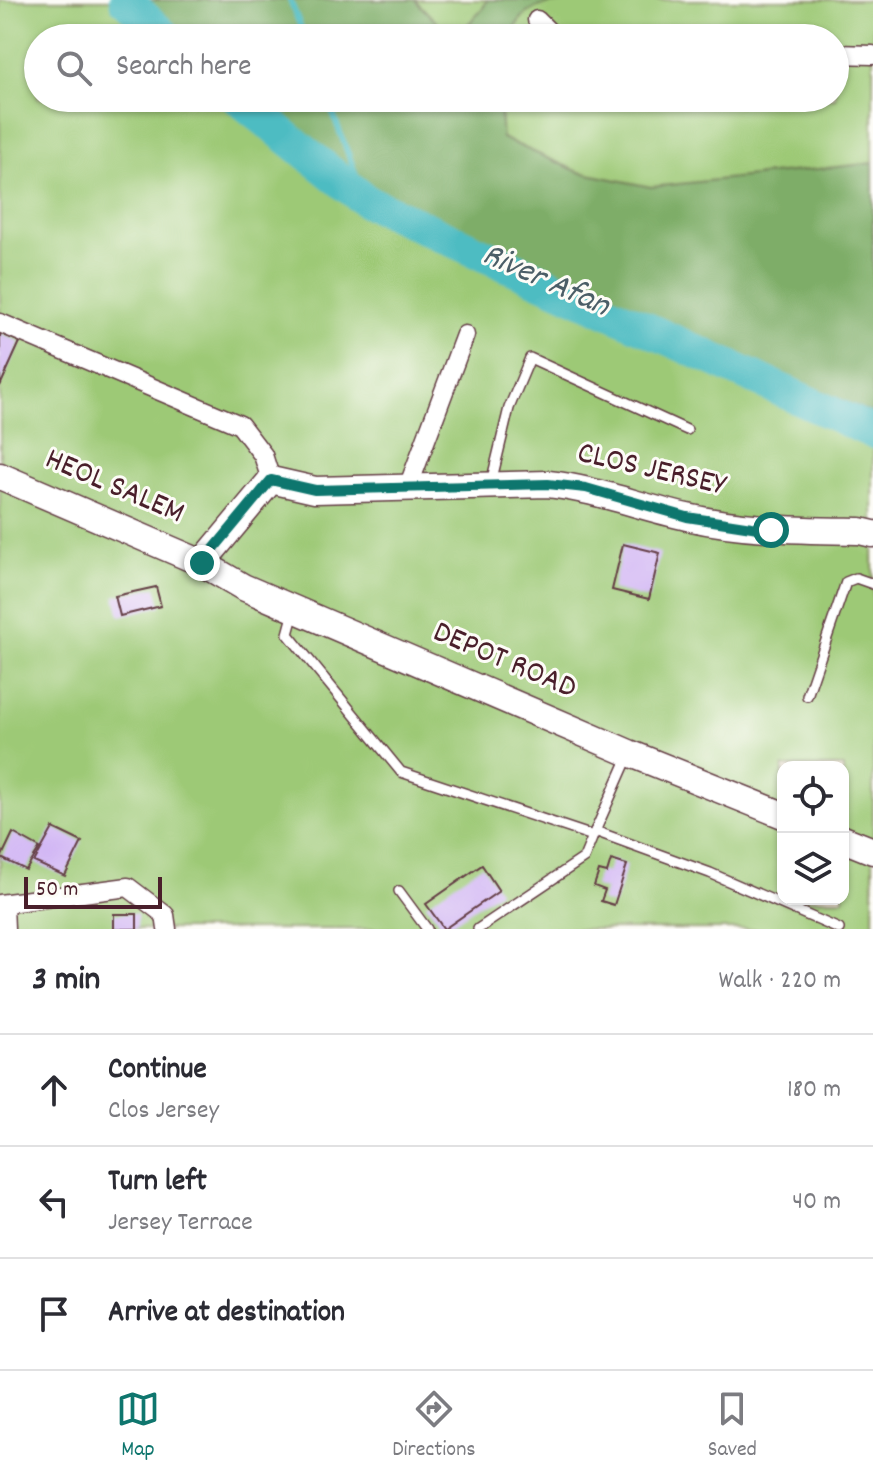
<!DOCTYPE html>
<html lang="en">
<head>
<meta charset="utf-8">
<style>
	body { margin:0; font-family:Dekko,sans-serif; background:#f7f7f7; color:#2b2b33 }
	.controls { position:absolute; right:24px; bottom:24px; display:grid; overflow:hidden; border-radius:16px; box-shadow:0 2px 6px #0004 }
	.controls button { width:72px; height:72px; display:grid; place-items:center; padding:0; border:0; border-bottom:2px solid #e1e1e2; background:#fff; color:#2b2b33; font:40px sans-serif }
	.scale { position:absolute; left:24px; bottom:20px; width:138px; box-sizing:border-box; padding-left:8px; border:4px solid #4a1f2b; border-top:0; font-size:22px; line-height:28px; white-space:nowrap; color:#4a1f2b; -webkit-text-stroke:6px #fdfcf7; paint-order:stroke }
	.stop { position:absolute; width:24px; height:24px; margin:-18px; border:6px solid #0f766e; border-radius:50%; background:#fff }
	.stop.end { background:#0f766e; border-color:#fff; box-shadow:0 2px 8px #0008 }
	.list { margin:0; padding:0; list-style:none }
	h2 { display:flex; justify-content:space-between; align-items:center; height:104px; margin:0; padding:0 32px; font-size:34px }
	h2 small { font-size:26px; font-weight:400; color:#7c7c81 }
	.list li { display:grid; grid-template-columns:52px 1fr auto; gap:24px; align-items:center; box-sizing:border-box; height:112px; padding:0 32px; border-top:2px solid #e1e1e2 }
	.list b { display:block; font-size:30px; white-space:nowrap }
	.list p { margin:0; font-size:26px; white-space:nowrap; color:#7c7c81 }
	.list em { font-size:26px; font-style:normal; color:#7c7c81 }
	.icon { flex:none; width:44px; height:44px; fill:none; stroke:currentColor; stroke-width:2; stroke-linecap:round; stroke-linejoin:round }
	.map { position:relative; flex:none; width:873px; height:929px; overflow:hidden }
	.search { position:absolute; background:#fff; box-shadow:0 2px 6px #0004; left:24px; right:24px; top:24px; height:88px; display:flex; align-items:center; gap:20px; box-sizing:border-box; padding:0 28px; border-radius:44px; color:#7c7c81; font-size:30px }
	.sheet { height:440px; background:#fff }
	nav { display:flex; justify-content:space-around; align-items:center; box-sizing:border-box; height:112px; border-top:2px solid #e1e1e2; background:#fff; font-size:22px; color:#7c7c81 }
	nav a { display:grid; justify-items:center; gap:4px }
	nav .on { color:#0f766e }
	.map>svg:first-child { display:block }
	.green { fill:#9dc976; stroke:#747450; stroke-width:2; fill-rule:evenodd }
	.forest { fill:#7ead67; stroke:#646649; stroke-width:2 }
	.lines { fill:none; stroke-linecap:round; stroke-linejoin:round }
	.stream { stroke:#4dbcc2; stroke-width:6 }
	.river { stroke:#4dbcc2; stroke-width:34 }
	.building { fill:#d0b4f4 }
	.lane-casing { stroke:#643d44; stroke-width:12 }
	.street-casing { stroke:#643d44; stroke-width:21 }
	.secondary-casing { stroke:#643d44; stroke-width:29 }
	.lane { stroke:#fff; stroke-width:9 }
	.street { stroke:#fff; stroke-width:18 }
	.secondary { stroke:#fff; stroke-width:26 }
	.route { stroke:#0f766e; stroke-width:10 }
	.labels { text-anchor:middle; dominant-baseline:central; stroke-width:6; stroke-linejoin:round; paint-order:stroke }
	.street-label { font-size:32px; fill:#4a1f2b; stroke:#fdfcf7 }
	.water-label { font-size:34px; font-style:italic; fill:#4b5e67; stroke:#fdfcf7 }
</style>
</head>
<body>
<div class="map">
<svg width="873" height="929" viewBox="0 0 873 929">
	<rect width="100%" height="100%" fill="#fdfcf7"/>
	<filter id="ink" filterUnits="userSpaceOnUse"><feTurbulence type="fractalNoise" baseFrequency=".0125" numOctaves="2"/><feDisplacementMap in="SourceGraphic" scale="16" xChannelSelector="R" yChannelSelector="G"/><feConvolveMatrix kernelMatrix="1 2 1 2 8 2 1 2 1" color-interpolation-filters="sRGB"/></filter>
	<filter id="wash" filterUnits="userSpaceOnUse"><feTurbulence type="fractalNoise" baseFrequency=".006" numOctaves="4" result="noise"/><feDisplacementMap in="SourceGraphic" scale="32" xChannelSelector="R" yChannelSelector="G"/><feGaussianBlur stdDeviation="1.8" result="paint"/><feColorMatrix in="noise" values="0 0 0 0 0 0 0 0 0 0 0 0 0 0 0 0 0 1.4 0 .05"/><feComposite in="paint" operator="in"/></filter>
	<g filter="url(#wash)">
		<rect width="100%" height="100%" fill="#f6e8d4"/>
		<!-- green -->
		<path class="green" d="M0 0H873V929H0ZM38 38H835V98H38ZM783 767H843V899H783Z"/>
		<!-- forest -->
		<g class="forest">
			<polygon points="148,0 415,0 452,38 186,38"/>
			<path d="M487 0H581C545 6 527 0 509 38H454L482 10Z"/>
			<polygon points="259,98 499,98 502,138 579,172 651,187 873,163 873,414 613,301 376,192"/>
		</g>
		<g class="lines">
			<!-- stream -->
			<g class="stream">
				<polyline points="290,0 305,38"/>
				<polyline points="327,98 366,201"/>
			</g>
			<!-- river -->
			<g class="river">
				<polyline points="126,0 166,38"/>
				<polyline points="238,98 366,201 873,432"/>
			</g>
		</g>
		<g id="blocks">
			<!-- building -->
			<g class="building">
				<polygon points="0,333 20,342 0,386"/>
				<polygon points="623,544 660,553 649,599 612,590"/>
				<polygon points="156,587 161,606 120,616 115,596"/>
				<polygon points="53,828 82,842 65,876 34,862"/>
				<polygon points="13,833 40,848 26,870 1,858"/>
				<polygon points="611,860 627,865 614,905 601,901 605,890 594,886 599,871 607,873"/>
				<polygon points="482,865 499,891 444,929 426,904"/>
				<rect x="114" y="914" width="23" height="15"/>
			</g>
		</g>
	</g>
	<g filter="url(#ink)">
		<use href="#blocks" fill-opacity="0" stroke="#643d44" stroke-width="2"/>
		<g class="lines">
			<defs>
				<g id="lane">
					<polyline points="491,483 509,408 530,358 687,430"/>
					<polyline points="294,612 288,634 401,772 593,836 628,757"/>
					<polyline points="807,696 846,582 856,578 873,584"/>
					<polyline points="595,831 710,873 839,929"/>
					<polyline points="399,891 427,929"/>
					<polyline points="478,929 584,858 593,836"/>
				</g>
				<g id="street">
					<polyline points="537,20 555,38"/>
					<polyline points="835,54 873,55"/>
					<polyline points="0,323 240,425 263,455 271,480"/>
					<polyline points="407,490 465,335"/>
					<polyline points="0,904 128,887 165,915 167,929"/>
					<polyline points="4,905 5,929"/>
				</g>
				<g id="secondary">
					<polyline points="0,476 202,563 243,587 629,753 783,815"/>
					<path d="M202 563 271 480 315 490 548 484C596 489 640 507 687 517 744 530 802 530 860 531L873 534"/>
					<polyline points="843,839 873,851"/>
				</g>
			</defs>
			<!-- lane casing -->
			<use href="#lane" class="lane-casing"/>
			<!-- street casing -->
			<use href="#street" class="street-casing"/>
			<!-- secondary casing -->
			<use href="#secondary" class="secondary-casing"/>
			<!-- lane -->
			<use href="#lane" class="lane"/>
			<!-- street -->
			<use href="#street" class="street"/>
			<!-- secondary -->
			<use href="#secondary" class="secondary"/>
		</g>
	</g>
	<g class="lines" filter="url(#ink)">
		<!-- route -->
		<polyline class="route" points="202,563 271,480 315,490 548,484 586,488 687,517 771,530"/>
	</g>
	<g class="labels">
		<!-- street labels -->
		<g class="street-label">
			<text transform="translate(651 471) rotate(13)">CLOS JERSEY</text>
			<text transform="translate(114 488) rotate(23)">HEOL SALEM</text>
			<text transform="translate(504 662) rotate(23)">DEPOT ROAD</text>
		</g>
		<!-- water labels -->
		<g class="water-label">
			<text transform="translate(545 282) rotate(24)">River Afan</text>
		</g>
	</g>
</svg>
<div class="controls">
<button><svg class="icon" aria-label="locate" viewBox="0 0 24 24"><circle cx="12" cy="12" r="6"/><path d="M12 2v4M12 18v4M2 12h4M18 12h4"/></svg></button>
<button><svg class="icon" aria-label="layers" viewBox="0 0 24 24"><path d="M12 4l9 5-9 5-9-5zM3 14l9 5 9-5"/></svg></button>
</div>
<div class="scale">50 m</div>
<div class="stop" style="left:771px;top:530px"></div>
<div class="stop end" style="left:202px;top:563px"></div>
<div class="search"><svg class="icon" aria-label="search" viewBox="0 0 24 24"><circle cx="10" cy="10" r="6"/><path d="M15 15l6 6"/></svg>Search here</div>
</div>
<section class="sheet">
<h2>3 min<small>Walk · 220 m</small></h2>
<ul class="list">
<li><svg class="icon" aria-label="ahead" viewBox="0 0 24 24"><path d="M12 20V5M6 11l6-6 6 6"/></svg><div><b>Continue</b><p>Clos Jersey</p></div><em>180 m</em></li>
<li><svg class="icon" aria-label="left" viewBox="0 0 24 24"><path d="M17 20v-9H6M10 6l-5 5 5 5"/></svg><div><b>Turn left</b><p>Jersey Terrace</p></div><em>40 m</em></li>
<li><svg class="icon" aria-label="arrive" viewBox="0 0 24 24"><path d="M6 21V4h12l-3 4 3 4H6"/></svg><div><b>Arrive at destination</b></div></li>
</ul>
</section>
<nav>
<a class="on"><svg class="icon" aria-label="map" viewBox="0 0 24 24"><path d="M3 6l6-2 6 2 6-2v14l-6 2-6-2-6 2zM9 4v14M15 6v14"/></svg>Map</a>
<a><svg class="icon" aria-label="directions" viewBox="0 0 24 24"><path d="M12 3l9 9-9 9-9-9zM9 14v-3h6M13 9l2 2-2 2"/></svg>Directions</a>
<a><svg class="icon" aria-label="saved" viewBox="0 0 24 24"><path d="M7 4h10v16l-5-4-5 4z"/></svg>Saved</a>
</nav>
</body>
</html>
